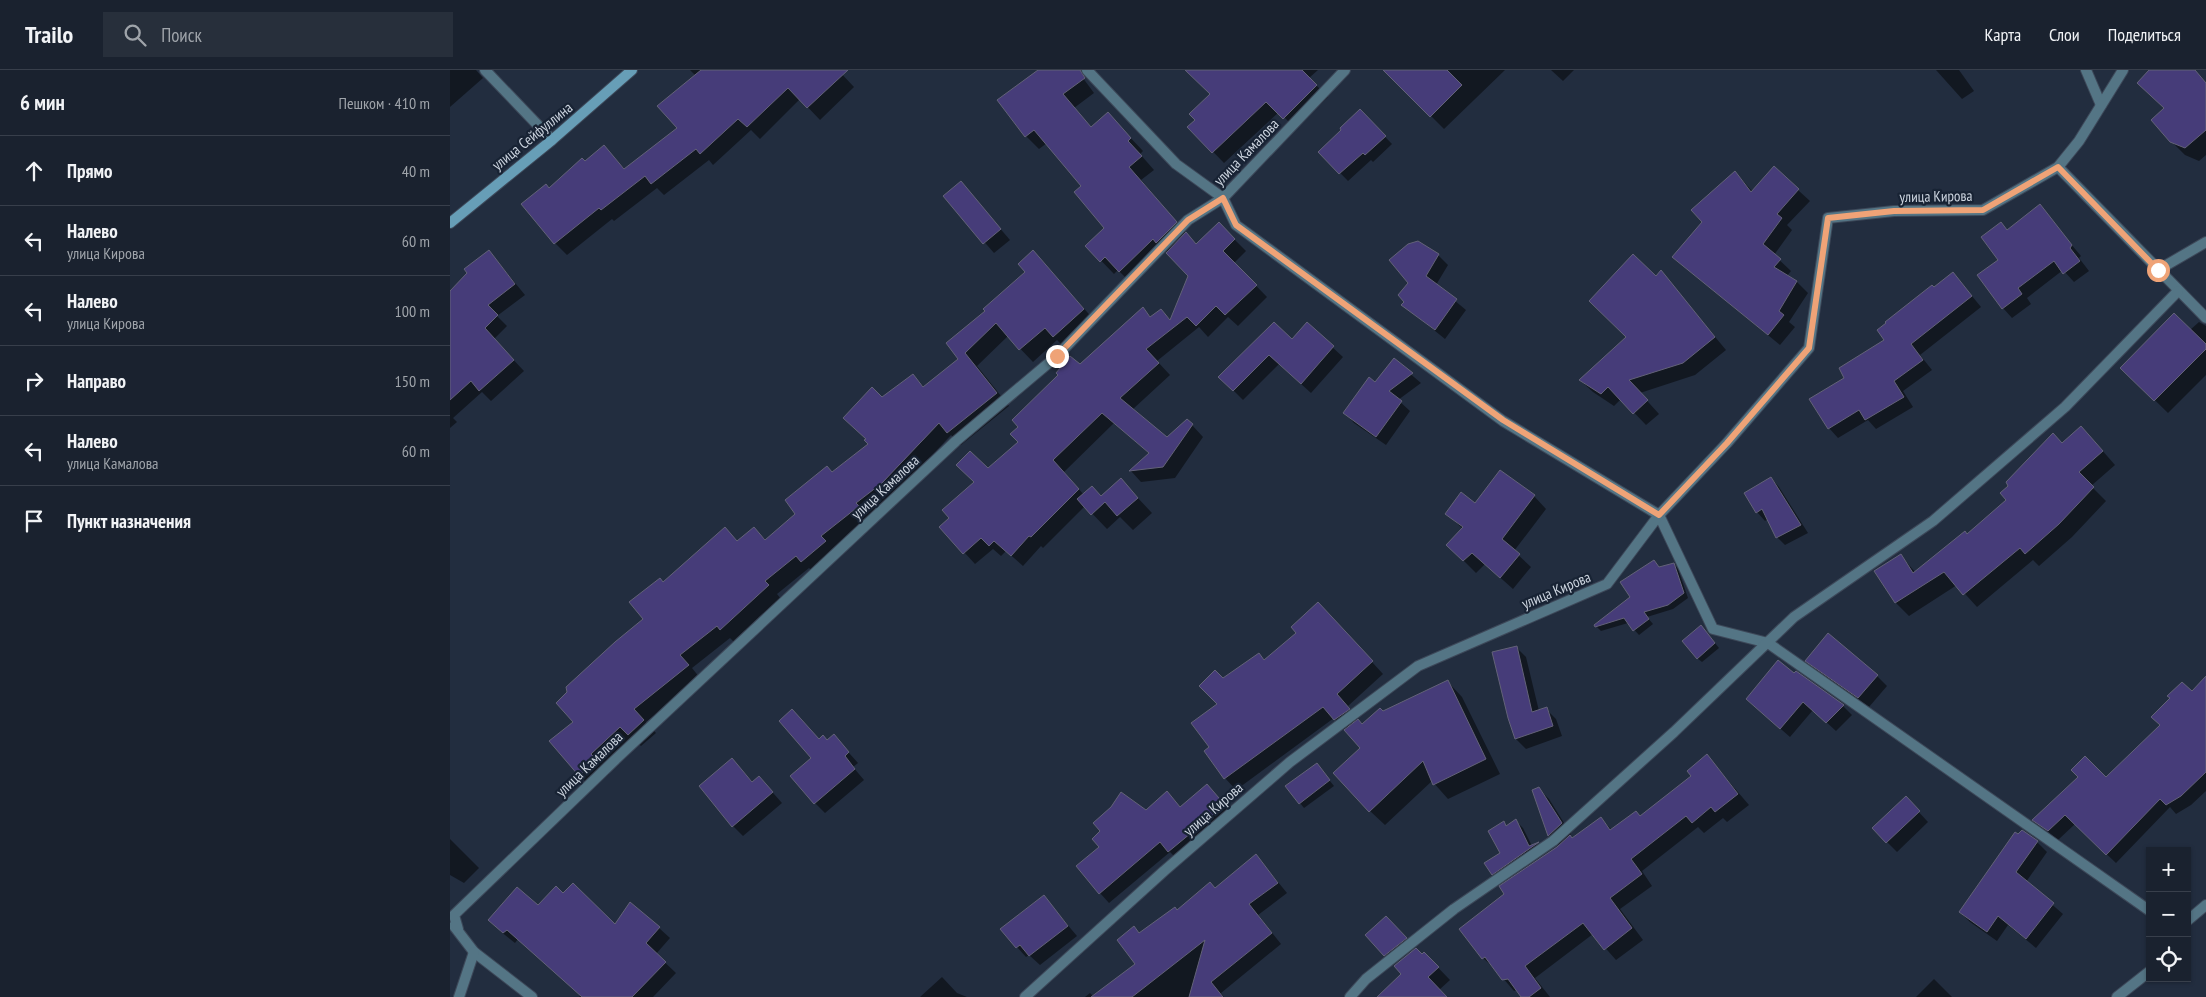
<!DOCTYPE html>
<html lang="ru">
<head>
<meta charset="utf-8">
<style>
	body { margin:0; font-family:"PT Sans Narrow",sans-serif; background:#272f3b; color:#f1f3f6 }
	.controls { position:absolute; right:15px; bottom:15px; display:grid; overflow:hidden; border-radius:0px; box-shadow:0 1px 4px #0004 }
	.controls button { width:45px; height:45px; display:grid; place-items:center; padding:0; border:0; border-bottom:1px solid #383f4b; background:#1a222f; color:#f1f3f6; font:25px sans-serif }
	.stop { position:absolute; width:15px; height:15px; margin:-11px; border:4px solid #efa377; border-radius:50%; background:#fff }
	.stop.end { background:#efa377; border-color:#fff; box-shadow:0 1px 5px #0008 }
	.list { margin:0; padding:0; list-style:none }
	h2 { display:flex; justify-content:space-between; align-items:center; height:65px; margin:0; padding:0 20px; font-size:21px }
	h2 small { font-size:16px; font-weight:400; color:#9fa4aa }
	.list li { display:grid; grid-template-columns:32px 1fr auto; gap:15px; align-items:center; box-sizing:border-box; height:70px; padding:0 20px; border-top:1px solid #383f4b }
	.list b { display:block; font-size:19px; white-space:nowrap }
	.list p { margin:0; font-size:16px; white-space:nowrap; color:#9fa4aa }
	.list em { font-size:16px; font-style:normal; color:#9fa4aa }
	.icon { flex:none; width:28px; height:28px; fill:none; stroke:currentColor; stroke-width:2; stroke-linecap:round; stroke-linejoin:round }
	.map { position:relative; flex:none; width:1756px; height:927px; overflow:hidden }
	header { display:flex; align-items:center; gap:30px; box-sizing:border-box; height:70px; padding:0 25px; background:#1a222f; border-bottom:1px solid #383f4b }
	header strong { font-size:24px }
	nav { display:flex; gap:28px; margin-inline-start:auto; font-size:18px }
	.search { width:350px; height:45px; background:#272f3b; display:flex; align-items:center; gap:12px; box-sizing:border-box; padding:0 18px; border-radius:0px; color:#9fa4aa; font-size:19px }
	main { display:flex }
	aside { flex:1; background:#1a222f }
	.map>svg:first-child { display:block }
	.shadow { fill:#0007 }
	.building { fill:#463c79; stroke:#636278 }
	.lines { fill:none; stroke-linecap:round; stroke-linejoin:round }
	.street-casing { stroke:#3d4859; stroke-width:12 }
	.secondary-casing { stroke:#3d4859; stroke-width:12 }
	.street { stroke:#547585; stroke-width:10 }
	.secondary { stroke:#679eb7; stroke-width:10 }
	.route { stroke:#efa377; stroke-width:6 }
	.labels { text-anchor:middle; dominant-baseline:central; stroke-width:4.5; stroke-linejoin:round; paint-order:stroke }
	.street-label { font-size:15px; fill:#ccd4df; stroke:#182334 }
</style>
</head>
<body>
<header>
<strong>Trailo</strong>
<div class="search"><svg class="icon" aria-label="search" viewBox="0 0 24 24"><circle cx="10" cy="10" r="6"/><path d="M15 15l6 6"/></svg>Поиск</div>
<nav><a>Карта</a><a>Слои</a><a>Поделиться</a></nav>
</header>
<main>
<aside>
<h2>6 мин<small>Пешком · 410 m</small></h2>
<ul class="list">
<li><svg class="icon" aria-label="ahead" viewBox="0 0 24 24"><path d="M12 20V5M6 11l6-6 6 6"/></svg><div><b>Прямо</b></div><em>40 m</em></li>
<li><svg class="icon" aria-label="left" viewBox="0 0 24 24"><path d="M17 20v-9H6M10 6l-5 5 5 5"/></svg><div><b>Налево</b><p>улица Кирова</p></div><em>60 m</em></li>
<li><svg class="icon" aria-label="left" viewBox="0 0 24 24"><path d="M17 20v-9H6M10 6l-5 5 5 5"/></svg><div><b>Налево</b><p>улица Кирова</p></div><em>100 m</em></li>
<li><svg class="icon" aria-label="right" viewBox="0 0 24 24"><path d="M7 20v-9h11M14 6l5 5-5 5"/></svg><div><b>Направо</b></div><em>150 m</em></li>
<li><svg class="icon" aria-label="left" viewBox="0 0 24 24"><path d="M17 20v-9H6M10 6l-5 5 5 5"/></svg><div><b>Налево</b><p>улица Камалова</p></div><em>60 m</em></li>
<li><svg class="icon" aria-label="arrive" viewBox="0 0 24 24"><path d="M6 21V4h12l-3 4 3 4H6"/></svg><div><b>Пункт назначения</b></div></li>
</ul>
</aside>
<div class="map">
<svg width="1756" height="927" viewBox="0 0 1756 927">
	<rect width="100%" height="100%" fill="#222d3f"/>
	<!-- shadow -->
	<g class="shadow">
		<polygon points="0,0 26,0 33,8 0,37"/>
		<polygon points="240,0 388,0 404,17 370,50 350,29 310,69 301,60 263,95 259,90 214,125 207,118 164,151 162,149 117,185 105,173 100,119 154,77 175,99 228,58 246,6"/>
		<polygon points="590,0 627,0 644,23 624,38 642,58 658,44 693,81 690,84 704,100 691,110 738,166 747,175 769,154 796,181 784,193 817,227 788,256 778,247 758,267 749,257 707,291 720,305 682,340 717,369 742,355 753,367 725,408 691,412 681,401 700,384 664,353 614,402 634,425 652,427 671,410 702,443 683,460 670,447 657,459 635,436 593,478 591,476 573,496 556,481 551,486 543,479 525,494 491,457 501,448 537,400 569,372 630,296 693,239 702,248 711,240 721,250 740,206 716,181 682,214 668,200 664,204 637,176 656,158 633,116 597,73 589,79 576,66 549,31"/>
		<polygon points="737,0 868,0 859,8 878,27 846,59 829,42 774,93 739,57 746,50 762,24"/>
		<polygon points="935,0 1055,0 994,59"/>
		<polygon points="1101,0 1124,0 1113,11"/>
		<polygon points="1486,0 1509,0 1524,21 1512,29"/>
		<polygon points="1701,0 1744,0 1756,13 1756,85 1749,91 1735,85 1721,71 1715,39"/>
		<polygon points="910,41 942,74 923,92 921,90 898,111 870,82"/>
		<polygon points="1324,98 1360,131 1337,155 1342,160 1324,185 1341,201 1337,206 1347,212 1358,223 1339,252 1345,257 1330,275 1223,187 1253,152 1285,102 1303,122"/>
		<polygon points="511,113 560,170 544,183 495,127"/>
		<polygon points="1589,136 1631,186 1629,188 1639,201 1624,212 1613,200 1577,228 1581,234 1562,248 1553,238 1550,191 1557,161"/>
		<polygon points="39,181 75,225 47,246 57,256 44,269 74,301 41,331 32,322 3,348 7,352 0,358 0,223"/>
		<polygon points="988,185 998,195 986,215 1016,240 995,269 953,235"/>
		<polygon points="595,195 646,252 616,279 607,270 583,292 558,266 527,296 559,336 511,375 501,365 445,425 418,446 420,449 383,479 387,484 365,503 359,498 327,524 331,529 284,572 280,568 242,598 250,608 196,652 206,663 191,676 183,669 153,697 159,704 142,718 129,705 125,652 195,550 213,514 274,458 288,472 304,458 316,470 347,444 383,403 420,374 432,328 463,305 475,318 510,289 497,274"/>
		<polygon points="1211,202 1276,280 1245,305 1190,323 1209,344 1196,355 1171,329 1164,336 1143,322 1130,310 1178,268 1206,207"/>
		<polygon points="1503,203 1531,237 1470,285 1482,300 1453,321 1463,337 1426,359 1418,350 1388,368 1379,358 1396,308 1436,270 1438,253"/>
		<polygon points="1749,252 1756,256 1756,305 1718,343 1672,298 1740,260"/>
		<polygon points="857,254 893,287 861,323 829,294 793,330 770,307 842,271"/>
		<polygon points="944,290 971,313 948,330 960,341 936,375 904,353 895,343 925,313"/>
		<polygon points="1644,371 1665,395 1641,416 1656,431 1622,467 1589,496 1583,490 1527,537 1507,515 1459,546 1446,533 1426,501 1451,486 1466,503 1518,466 1557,431 1612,374"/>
		<polygon points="1321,408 1329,417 1358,463 1335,475 1327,467 1318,449 1315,451 1307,442"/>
		<polygon points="1084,426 1096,439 1064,481 1081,497 1063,519 1035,494 1026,503 998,475 1013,459 997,444 1026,435"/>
		<polygon points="1224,494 1228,499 1238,528 1223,539 1197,547 1203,554 1189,565 1178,553 1151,561 1146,556 1182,528 1210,498"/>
		<polygon points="879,545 933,604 898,636 913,655 933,643 998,612 1012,627 1050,704 998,729 982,711 935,755 920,741 912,678 884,648 786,720 775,708 761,678 773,610 809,584 815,591"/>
		<polygon points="1256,562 1269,578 1252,592 1247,588"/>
		<polygon points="1066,577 1076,587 1089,641 1096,639 1106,649 1112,666 1076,679 1066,669 1059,648"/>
		<polygon points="1357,590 1427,606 1437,616 1419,637 1366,600"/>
		<polygon points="1344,605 1393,636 1402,645 1386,661 1363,640 1340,667 1307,638"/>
		<polygon points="1756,608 1756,721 1741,735 1726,744 1720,737 1666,793 1625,754 1608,770 1584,750 1656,709 1712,655"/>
		<polygon points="383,665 408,693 403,697 414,710 375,743 365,733 363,688"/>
		<polygon points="1257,686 1299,735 1277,752 1273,748 1254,763 1248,757 1192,801 1202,816 1170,839 1193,870 1166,890 1143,864 1085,908 1100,927 1073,927 1067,920 1064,921 1045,899 1033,888 1056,824 1110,776 1099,765 1084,721 1089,719 1099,729 1121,764 1119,766 1122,769 1151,749 1162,760 1190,747 1243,707"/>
		<polygon points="282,690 303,712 309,707 332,733 293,766 283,756"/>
		<polygon points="871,700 884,716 854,738 850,733"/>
		<polygon points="717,723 731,738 766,725 784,745 729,791 720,782 659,833 650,823"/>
		<polygon points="1465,738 1478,752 1447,782 1437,772"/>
		<polygon points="1066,751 1073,758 1082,776 1089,774 1096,780 1050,811 1043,804 1052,784 1054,753 1057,757"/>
		<polygon points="0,769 29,798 14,813 0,805"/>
		<polygon points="1587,772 1597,782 1576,812 1613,844 1586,878 1558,855 1547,871 1520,852 1510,842"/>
		<polygon points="806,785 837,823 808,845 831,874 771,923 774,927 635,927 640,923 644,927 687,894 684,858 690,864 766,819"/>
		<polygon points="113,825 165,856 209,858 220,868 206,884 226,903 203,927 129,927 131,925 68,869 65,873 50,861 88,836"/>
		<polygon points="594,827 627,866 590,895 579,885 576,887 567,877"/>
		<polygon points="936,847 960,873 940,889 917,865"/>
		<polygon points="974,883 1000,910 989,920 996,927 928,927"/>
		<polygon points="492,907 507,923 517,927 470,927"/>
		<polygon points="1484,909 1502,927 1466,927"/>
	</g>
	<!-- building -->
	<g class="building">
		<polygon points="251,0 398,0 357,38 338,18 297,57 288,49 250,84 246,79 201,114 195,106 151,140 149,138 104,174 71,134 96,114 99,118 132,88 135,91 154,75 174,99 227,58 207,36"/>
		<polygon points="588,0 630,0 635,8 613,24 641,57 658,42 681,68 678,71 692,86 679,97 727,152 706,173 703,169 669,202 655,187 650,192 635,176 654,158 624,122 631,116 584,60 575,67 547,30"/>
		<polygon points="735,0 852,0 867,15 833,49 816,32 762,83 737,57 745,50 739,44 760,24"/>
		<polygon points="933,0 997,0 1012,15 980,47"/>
		<polygon points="1699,0 1745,0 1756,13 1756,60 1735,78 1720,72 1701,50 1714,38 1687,13"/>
		<polygon points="910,39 936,66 915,85 913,83 889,104 868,82 891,60 890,58"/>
		<polygon points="1324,96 1349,119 1327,144 1332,148 1313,174 1331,189 1324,197 1347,211 1329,241 1334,245 1318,265 1222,187 1252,152 1241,140 1285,101 1301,122"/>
		<polygon points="511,111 551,159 533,174 493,126"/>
		<polygon points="1590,134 1622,175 1620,178 1630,191 1613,204 1604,191 1568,218 1572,224 1552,239 1527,205 1548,190 1531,167 1551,152 1557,160"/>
		<polygon points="769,152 785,169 773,181 807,215 775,245 766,236 746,256 737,247 696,279 709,293 670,328 717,367 737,349 743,354 713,397 679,401 699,383 652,343 603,390 629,419 581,467 579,466 561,486 544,471 539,476 531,468 513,484 489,457 499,448 492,440 524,412 506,395 520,381 538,398 568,372 560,364 568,357 562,350 608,305 606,303 620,286 630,294 693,237 700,247 711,239 720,250 738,206 716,183 736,162 746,174"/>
		<polygon points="968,171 989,184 976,206 1007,229 985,260 951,235 954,232 948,225 958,213 939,190 958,174"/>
		<polygon points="39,180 65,214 38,235 48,245 35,258 64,290 29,321 21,311 0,330 0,221 17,203 14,199"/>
		<polygon points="583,180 634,239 603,267 595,258 569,280 546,253 515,283 547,323 497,363 489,353 432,413 406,433 409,436 371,466 376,471 351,492 346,486 315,511 319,515 270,560 267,556 230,585 239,595 184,639 194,650 178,665 170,657 141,684 147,690 129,706 99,671 123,652 106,633 117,622 116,617 165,572 193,549 179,532 210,508 213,512 275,457 287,471 304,457 315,470 345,444 335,430 377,396 382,402 418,374 414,370 416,369 393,348 422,317 432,327 463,304 473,317 508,289 496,273 535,241 533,239 575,202 568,194"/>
		<polygon points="1183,184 1206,206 1211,200 1265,267 1233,293 1179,310 1198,330 1183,344 1158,317 1151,324 1129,310 1176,267 1139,231"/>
		<polygon points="1503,202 1522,226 1461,274 1473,290 1444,311 1454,327 1415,350 1409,340 1378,359 1359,329 1394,308 1389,298 1434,270 1427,260 1436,253 1435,252 1482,215 1484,217"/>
		<polygon points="1724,243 1756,274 1756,279 1704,331 1670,298"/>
		<polygon points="824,252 842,269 857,252 884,276 851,314 819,285 783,321 768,307"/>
		<polygon points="944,288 963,303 939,321 952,331 926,367 893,343 919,307 925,312"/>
		<polygon points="1631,356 1653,381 1629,402 1644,417 1609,454 1575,484 1570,478 1513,525 1494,502 1445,533 1424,501 1451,484 1463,503 1515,461 1517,464 1556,430 1550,423 1558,416 1556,412 1603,363 1612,373"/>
		<polygon points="1050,400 1085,425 1052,469 1070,484 1050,508 1022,483 1013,491 996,475 1013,457 995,444 1011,422 1025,433"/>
		<polygon points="1321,407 1351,455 1326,468 1312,439 1306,443 1294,423"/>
		<polygon points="671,408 688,428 667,446 655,432 641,445 627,429 642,416 651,426"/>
		<polygon points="1204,490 1209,497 1224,493 1234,523 1218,535 1194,542 1199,549 1183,561 1174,548 1145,557 1144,555 1180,527 1170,512"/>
		<polygon points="868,532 923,591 887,624 900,639 884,650 873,637 774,709 754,681 759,677 741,653 767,634 749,616 765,600 773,608 809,583 814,590 846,563 841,557"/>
		<polygon points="1251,555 1265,573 1247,589 1232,571"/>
		<polygon points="1378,563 1428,605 1408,628 1355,591"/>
		<polygon points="1067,576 1082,642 1097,637 1103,656 1065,669 1058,648 1042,582"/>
		<polygon points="1328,590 1344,603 1346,601 1394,635 1376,653 1353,632 1330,659 1296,629"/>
		<polygon points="1756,606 1756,702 1731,726 1716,735 1710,729 1656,785 1615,745 1598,761 1582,750 1628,707 1621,700 1635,686 1656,707 1710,655 1701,647 1720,628 1717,626 1732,612 1742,621"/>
		<polygon points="998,610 1036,689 983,715 973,691 919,742 883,703 910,678 894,660 908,649 912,654 930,638 933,641"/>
		<polygon points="342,639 369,669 373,665 377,670 384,664 399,682 395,686 405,699 364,734 340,706 361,688 329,651"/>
		<polygon points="1257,684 1288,724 1265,742 1261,737 1242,753 1236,746 1181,789 1192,804 1160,828 1182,858 1154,880 1133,853 1075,896 1091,918 1079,927 1071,927 1058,909 1052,910 1035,887 1032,889 1009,859 1054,824 1049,816 1107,777 1120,765 1122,768 1151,747 1160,760 1186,741 1190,746 1241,706 1237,701"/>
		<polygon points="282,688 302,712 309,706 323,722 282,757 249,716"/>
		<polygon points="867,693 880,710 849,734 835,716"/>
		<polygon points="757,714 775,735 718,782 710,772 649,824 626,796 649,777 642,769 650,761 643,753 661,737 671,722 696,740 717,721 730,737"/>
		<polygon points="1089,717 1112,753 1098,766 1082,720"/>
		<polygon points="1456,726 1470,741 1436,773 1422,758"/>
		<polygon points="1066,749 1079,776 1089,772 1042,805 1034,793 1050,783 1038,761 1054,751 1056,756"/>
		<polygon points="1572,760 1588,771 1566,802 1604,833 1576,869 1548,846 1537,862 1509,842 1565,762 1568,764"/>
		<polygon points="806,784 828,813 799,834 822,863 761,912 773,927 739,927 755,870 682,927 641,927 685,894 667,870 684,856 689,863 725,837 727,840 760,812 765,818"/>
		<polygon points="123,813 165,854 180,832 210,857 196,873 216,892 182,927 132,927 57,860 53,863 38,850 67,817 88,835 106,816 113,823"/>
		<polygon points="594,825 618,856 579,886 570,875 566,878 550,859"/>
		<polygon points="936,846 957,868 934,886 915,865"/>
		<polygon points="966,878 972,884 974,882 989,897 978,907 997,927 927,927 951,904 944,896"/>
	</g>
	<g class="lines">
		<defs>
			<g id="street">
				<polyline points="35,0 102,70"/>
				<polyline points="637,0 726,94 773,128 786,155 1053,351 1209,445 1263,559 1318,573 1700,841"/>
				<polyline points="1636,0 1651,35"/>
				<polyline points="1608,97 1756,248"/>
				<polyline points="1708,200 1756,172"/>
				<polyline points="1737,851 1756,835"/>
				<polyline points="4,856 24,882 82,927"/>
				<polyline points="8,859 4,845 167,688 506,371 607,286 738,150 773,128 895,0"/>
				<polyline points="9,927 24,882"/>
				<polyline points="575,927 714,801 840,692 968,596 1157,514 1209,445 1277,373 1359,278 1378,148 1444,141 1533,140 1608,97 1629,71 1673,0"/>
				<polyline points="900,927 916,909 1004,839 1103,771 1224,662 1344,547 1483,451 1615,337 1728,221"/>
				<polyline points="1667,927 1700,901"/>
			</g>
			<polyline id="secondary" points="0,153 102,70 182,0"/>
		</defs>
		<!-- street casing -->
		<use href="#street" class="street-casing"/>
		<!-- secondary casing -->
		<use href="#secondary" class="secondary-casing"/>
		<!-- street -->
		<use href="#street" class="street"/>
		<!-- secondary -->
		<use href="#secondary" class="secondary"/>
	</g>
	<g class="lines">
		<!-- route -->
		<polyline class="route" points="607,286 738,150 773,128 786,155 1053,350 1209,445 1277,373 1359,278 1378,148 1444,141 1533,140 1608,97 1708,200"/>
	</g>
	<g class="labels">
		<!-- street labels -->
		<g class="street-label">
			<text transform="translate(82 66) rotate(-39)">улица Сейфуллина</text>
			<text transform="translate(796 82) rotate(-46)">улица Камалова</text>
			<text transform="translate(1486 126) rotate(-1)">улица Кирова</text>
			<text transform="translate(435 417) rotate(-43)">улица Камалова</text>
			<text transform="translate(1106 520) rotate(-23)">улица Кирова</text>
			<text transform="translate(139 694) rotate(-44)">улица Камалова</text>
			<text transform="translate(763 739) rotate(-41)">улица Кирова</text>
		</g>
	</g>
</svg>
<div class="controls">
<button>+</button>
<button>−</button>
<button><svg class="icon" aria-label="locate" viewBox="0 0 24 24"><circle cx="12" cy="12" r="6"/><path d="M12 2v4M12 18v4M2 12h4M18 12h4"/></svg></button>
</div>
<div class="stop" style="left:1708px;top:200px"></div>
<div class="stop end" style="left:607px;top:286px"></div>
</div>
</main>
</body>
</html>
